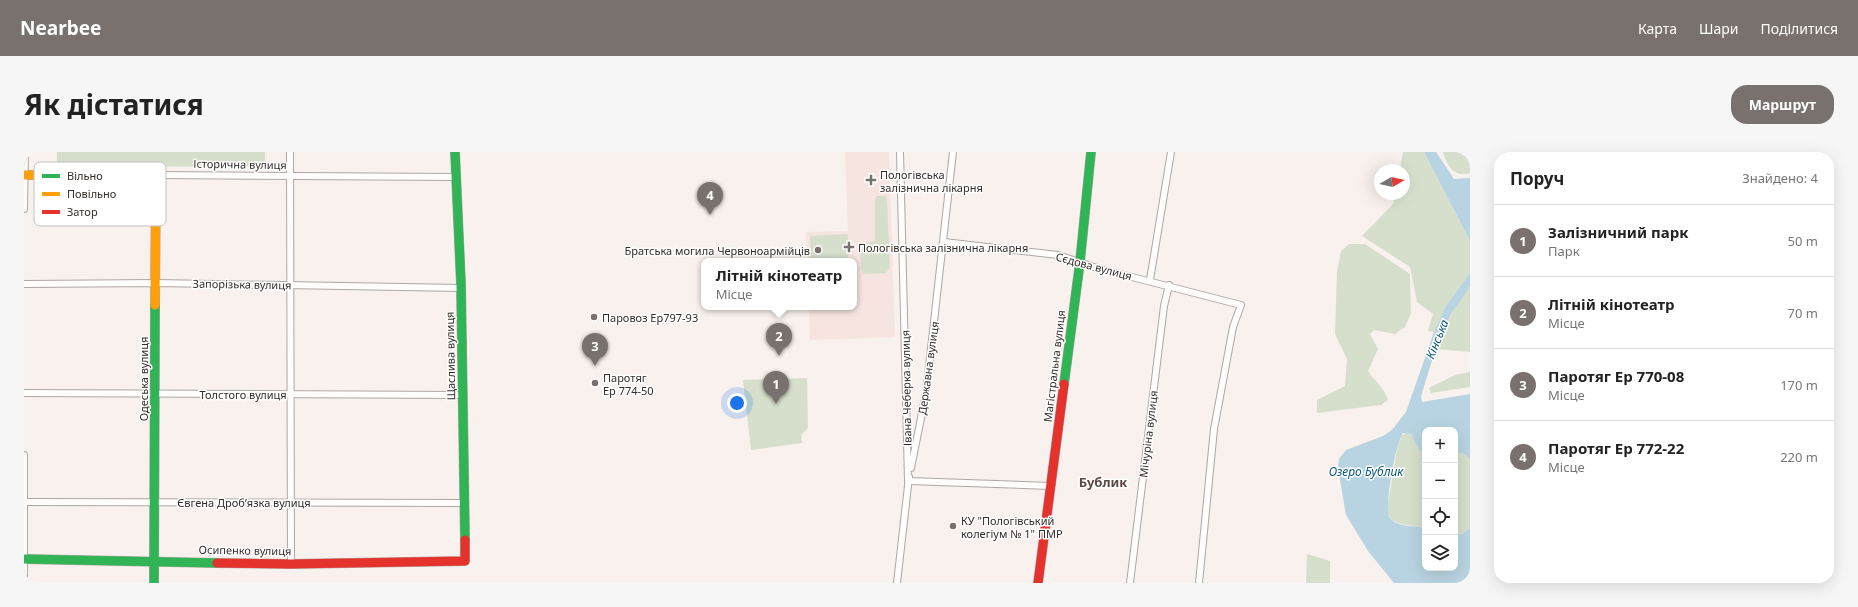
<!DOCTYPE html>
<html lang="uk">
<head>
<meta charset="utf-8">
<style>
	body { margin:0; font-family:"Noto Sans",sans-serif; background:#f6f6f6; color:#222 }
	.controls { position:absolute; right:12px; bottom:12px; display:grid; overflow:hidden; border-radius:8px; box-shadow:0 4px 16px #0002 }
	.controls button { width:36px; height:36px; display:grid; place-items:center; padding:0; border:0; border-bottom:1px solid #e0e0e0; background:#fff; color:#222; font:20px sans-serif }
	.compass { position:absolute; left:1350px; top:12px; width:36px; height:36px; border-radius:50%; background:#fff; box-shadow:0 4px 16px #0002; rotate:81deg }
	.you { position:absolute; left:713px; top:251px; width:14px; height:14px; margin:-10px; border:3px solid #fff; border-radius:50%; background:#1a73e8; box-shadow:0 0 0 6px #1a73e833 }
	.badge { display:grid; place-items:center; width:26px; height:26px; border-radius:50%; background:#79716d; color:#fff; font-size:13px; font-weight:700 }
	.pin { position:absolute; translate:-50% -33px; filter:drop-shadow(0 1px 2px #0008) }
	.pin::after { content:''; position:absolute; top:21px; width:14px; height:12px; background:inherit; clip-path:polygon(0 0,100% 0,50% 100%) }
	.popup { position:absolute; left:677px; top:106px; width:156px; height:52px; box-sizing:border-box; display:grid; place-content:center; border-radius:8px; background:#fff; filter:drop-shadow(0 1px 3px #0005); font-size:13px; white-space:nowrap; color:#767676 }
	.popup b { font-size:15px; color:#222 }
	.popup::after { content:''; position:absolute; left:50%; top:100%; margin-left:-8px; border:8px solid transparent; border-top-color:#fff }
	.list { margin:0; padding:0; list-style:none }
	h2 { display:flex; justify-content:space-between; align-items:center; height:52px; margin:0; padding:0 16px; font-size:17px }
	h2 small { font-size:13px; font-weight:400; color:#767676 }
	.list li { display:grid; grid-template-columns:26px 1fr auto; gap:12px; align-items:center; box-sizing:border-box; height:72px; padding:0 16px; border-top:1px solid #e0e0e0 }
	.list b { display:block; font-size:15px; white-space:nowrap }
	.list p { margin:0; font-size:13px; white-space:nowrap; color:#767676 }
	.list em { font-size:13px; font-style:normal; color:#767676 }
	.icon { flex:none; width:22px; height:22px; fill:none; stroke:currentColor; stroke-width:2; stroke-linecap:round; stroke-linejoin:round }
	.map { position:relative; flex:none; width:1446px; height:431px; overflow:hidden; border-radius:16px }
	header { display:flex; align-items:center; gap:24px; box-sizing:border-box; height:56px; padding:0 20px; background:#79716d; color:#fff }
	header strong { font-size:19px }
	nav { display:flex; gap:22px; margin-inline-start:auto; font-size:14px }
	.intro { display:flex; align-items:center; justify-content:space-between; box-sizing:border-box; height:96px; padding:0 24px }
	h1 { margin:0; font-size:28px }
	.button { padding:10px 18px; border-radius:16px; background:#79716d; color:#fff; font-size:14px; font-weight:700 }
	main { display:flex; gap:24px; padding:0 24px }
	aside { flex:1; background:#fff; border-radius:16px; box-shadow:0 4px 16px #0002 }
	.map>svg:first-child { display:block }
	.medical { fill:#f6e4e0 }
	.green { fill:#d5dfcc }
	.water { fill:#b8d3e1 }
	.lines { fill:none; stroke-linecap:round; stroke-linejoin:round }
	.street-casing { stroke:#aea7a4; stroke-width:8 }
	.fast-casing { stroke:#aea7a4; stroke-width:10 }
	.slow-casing { stroke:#aea7a4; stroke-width:10 }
	.jam-casing { stroke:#aea7a4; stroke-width:10 }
	.street { stroke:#fefdfc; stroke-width:6 }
	.fast { stroke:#30b455; stroke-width:9 }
	.slow { stroke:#ff9f0a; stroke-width:9 }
	.jam { stroke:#e5322d; stroke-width:9 }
	.poi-dot { fill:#79716d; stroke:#fff; stroke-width:1.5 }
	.labels { text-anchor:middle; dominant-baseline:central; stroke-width:3; stroke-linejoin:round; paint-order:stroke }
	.street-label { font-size:11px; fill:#342c28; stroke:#fff }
	.poi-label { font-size:11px; fill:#342c28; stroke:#fff; text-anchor:start }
	.water-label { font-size:12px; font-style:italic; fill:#0a5876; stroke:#fff }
	.quarter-label { font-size:13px; font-weight:bold; fill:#5c4941; stroke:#fff }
	.key { fill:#fff; stroke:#c2c0be; stroke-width:1 }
	.key-label { font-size:11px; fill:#342c28 }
</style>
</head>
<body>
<header>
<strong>Nearbee</strong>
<nav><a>Карта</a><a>Шари</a><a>Поділитися</a></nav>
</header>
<div class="intro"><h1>Як дістатися</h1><a class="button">Маршрут</a></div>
<main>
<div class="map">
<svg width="1446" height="431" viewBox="0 0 1446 431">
	<rect width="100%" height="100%" fill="#f8f1ee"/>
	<!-- medical -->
	<polygon class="medical" points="821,0 865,0 871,185 786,188 785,155 830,155 830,109 783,109 782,80 824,79"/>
	<!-- green -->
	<g class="green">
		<polygon points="33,0 241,0 241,15 33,14"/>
		<polygon points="1379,0 1400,0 1446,89 1446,121 1422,154 1410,180 1404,179 1409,162 1393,150 1386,115 1338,84 1369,52 1371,42 1380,42 1380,18 1376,18"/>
		<path d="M1419 0H1446V21C1430 26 1423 14 1419 0Z"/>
		<polygon points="853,44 862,44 863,49 866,115 862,121 840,122 837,117 836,94 837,91 851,89 851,48"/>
		<polygon points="823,82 824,85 824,105 818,109 787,109 786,84"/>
		<path d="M1325 92H1341L1386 122 1387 161 1381 175 1371 182 1350 178 1346 182 1354 197 1344 219C1350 228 1361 237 1364 248L1357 253 1293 261V248L1321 234 1323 207 1311 182 1313 120 1317 99Z"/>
		<path d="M1446 135V200L1412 197C1418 173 1432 155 1446 135Z"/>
		<polygon points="1446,220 1446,235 1407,241 1405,236 1431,223"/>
		<polygon points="783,226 784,276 777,283 778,291 727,298 719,228"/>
		<path d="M1383 280 1387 282 1396 299 1401 303V376C1386 372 1365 376 1363 356L1373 298 1377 284Z"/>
		<path d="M1439 301 1446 306V376C1441 380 1438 383 1431 382V302Z"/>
		<polygon points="1283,402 1306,409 1306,431 1282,431"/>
	</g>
	<!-- water -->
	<g class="water">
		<polygon points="1400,0 1412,0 1430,27 1446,26 1446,89"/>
		<path d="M1446 121V135L1427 162 1415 186 1397 244 1398 250 1446 242V306L1439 301 1431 302V278H1401V303L1396 299 1387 282 1379 281C1372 289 1359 359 1366 366 1374 376 1390 373 1401 376V416H1431V382H1438L1446 376V431H1370L1344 399 1322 363 1314 316 1315 307 1322 298 1359 284 1368 278 1382 260 1410 180 1422 154Z"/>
	</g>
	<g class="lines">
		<defs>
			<g id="street">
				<polyline points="266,0 267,412"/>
				<polyline points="876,0 884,329 1027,334"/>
				<polyline points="132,23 432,25"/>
				<polyline points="0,57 1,0"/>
				<polyline points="920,90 1034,103 1073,116 1217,153 1209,175 1190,277 1175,431"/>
				<polyline points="1126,128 1147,0"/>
				<polyline points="0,132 132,131 437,136"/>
				<polyline points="0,241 439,243"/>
				<polyline points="0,303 0,431"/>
				<polyline points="887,316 902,241 929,0"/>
				<polyline points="0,350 440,351"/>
				<polyline points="873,431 885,325"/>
				<polyline points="1106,431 1140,154 1145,133"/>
			</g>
			<g id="fast">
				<polyline points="431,0 437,132 441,388"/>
				<polyline points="1040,232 1056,110 1067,0"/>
				<polyline points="0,407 193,411"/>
				<polyline points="130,431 131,153"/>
			</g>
			<polyline id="slow" points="0,23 132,23 131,153"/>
			<g id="jam">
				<polyline points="193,411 267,412 441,409 441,388"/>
				<polyline points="1014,431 1040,232"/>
			</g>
		</defs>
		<!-- street casing -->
		<use href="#street" class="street-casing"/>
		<!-- fast casing -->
		<use href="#fast" class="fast-casing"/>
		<!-- slow casing -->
		<use href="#slow" class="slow-casing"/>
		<!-- jam casing -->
		<use href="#jam" class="jam-casing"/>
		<!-- street -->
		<use href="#street" class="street"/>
		<!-- fast -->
		<use href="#fast" class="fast"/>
		<!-- slow -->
		<use href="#slow" class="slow"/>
		<!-- jam -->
		<use href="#jam" class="jam"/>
	</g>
	<!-- markers -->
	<g class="poi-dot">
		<path d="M845 22h4v4h4v4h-4v4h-4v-4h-4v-4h4z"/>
		<path d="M823 89h4v4h4v4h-4v4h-4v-4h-4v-4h4z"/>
		<circle cx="794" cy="98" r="4"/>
		<circle cx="570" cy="165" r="4"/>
		<circle cx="571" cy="231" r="4"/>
		<circle cx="929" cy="374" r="4"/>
	</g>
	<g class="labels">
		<!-- street labels -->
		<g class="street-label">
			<text transform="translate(216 12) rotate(1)">Історична вулиця</text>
			<text transform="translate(1070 114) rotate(15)">Сєдова вулиця</text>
			<text transform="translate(218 132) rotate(1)">Запорізька вулиця</text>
			<text transform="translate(426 204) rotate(-91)">Щаслива вулиця</text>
			<text transform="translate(1030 214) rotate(-83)">Магістральна вулиця</text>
			<text transform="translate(904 216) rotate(-82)">Державна вулиця</text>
			<text transform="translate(119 227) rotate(-90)">Одеська вулиця</text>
			<text transform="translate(882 236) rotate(-91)">Івана Чеберка вулиця</text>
			<text x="219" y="242">Толстого вулиця</text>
			<text transform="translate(1124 282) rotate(-83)">Мічуріна вулиця</text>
			<text x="220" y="350">Євгена Дроб’язка вулиця</text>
			<text transform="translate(221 398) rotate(1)">Осипенко вулиця</text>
		</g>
		<!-- poi labels -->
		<g class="poi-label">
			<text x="856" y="22">Пологiвська<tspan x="856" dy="13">залiзнична лiкарня</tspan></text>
			<text x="834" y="95">Пологівська залізнична лікарня</text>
			<text x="786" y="98" text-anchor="end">Братська могила Червоноармійців</text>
			<text x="578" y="165">Паровоз Ер797-93</text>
			<text x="579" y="225">Паротяг<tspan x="579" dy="13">Ер 774-50</tspan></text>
			<text x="937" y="368">КУ "Пологівський<tspan x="937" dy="13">колегіум № 1" ПМР</tspan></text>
		</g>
		<!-- water labels -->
		<g class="water-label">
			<text transform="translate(1413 187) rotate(-68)">Кінська</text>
			<text x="1342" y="319">Озеро Бублик</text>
		</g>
		<!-- quarter labels -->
		<g class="quarter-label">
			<text x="1079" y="330">Бублик</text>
		</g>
	</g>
	<!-- legend -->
	<rect x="10" y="10" width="132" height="64" rx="6" class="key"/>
	<rect x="18" y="22" width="18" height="4" fill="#30b455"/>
	<rect x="18" y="40" width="18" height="4" fill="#ff9f0a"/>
	<rect x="18" y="58" width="18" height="4" fill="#e5322d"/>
	<g class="key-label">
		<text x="43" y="28">Вільно</text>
		<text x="43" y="46">Повільно</text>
		<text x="43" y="64">Затор</text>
	</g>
</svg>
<div class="controls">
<button>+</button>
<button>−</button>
<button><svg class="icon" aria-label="locate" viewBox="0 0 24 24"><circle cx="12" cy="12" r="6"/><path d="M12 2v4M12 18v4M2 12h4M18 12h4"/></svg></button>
<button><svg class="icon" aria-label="layers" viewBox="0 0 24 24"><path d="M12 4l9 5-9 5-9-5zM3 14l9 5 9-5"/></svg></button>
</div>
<svg class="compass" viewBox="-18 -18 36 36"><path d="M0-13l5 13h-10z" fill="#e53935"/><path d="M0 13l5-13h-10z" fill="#767676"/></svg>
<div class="you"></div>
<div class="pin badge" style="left:752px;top:252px">1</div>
<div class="pin badge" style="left:755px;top:204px">2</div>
<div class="popup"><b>Літній кінотеатр</b>Місце</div>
<div class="pin badge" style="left:571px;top:214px">3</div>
<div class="pin badge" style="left:686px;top:63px">4</div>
</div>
<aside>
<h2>Поруч<small>Знайдено: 4</small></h2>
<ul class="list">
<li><span class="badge">1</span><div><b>Залізничний парк</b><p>Парк</p></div><em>50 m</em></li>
<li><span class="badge">2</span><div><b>Літній кінотеатр</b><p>Місце</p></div><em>70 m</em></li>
<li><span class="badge">3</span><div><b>Паротяг Ер 770-08</b><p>Місце</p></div><em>170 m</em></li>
<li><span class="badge">4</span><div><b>Паротяг Ер 772-22</b><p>Місце</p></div><em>220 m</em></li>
</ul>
</aside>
</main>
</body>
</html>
